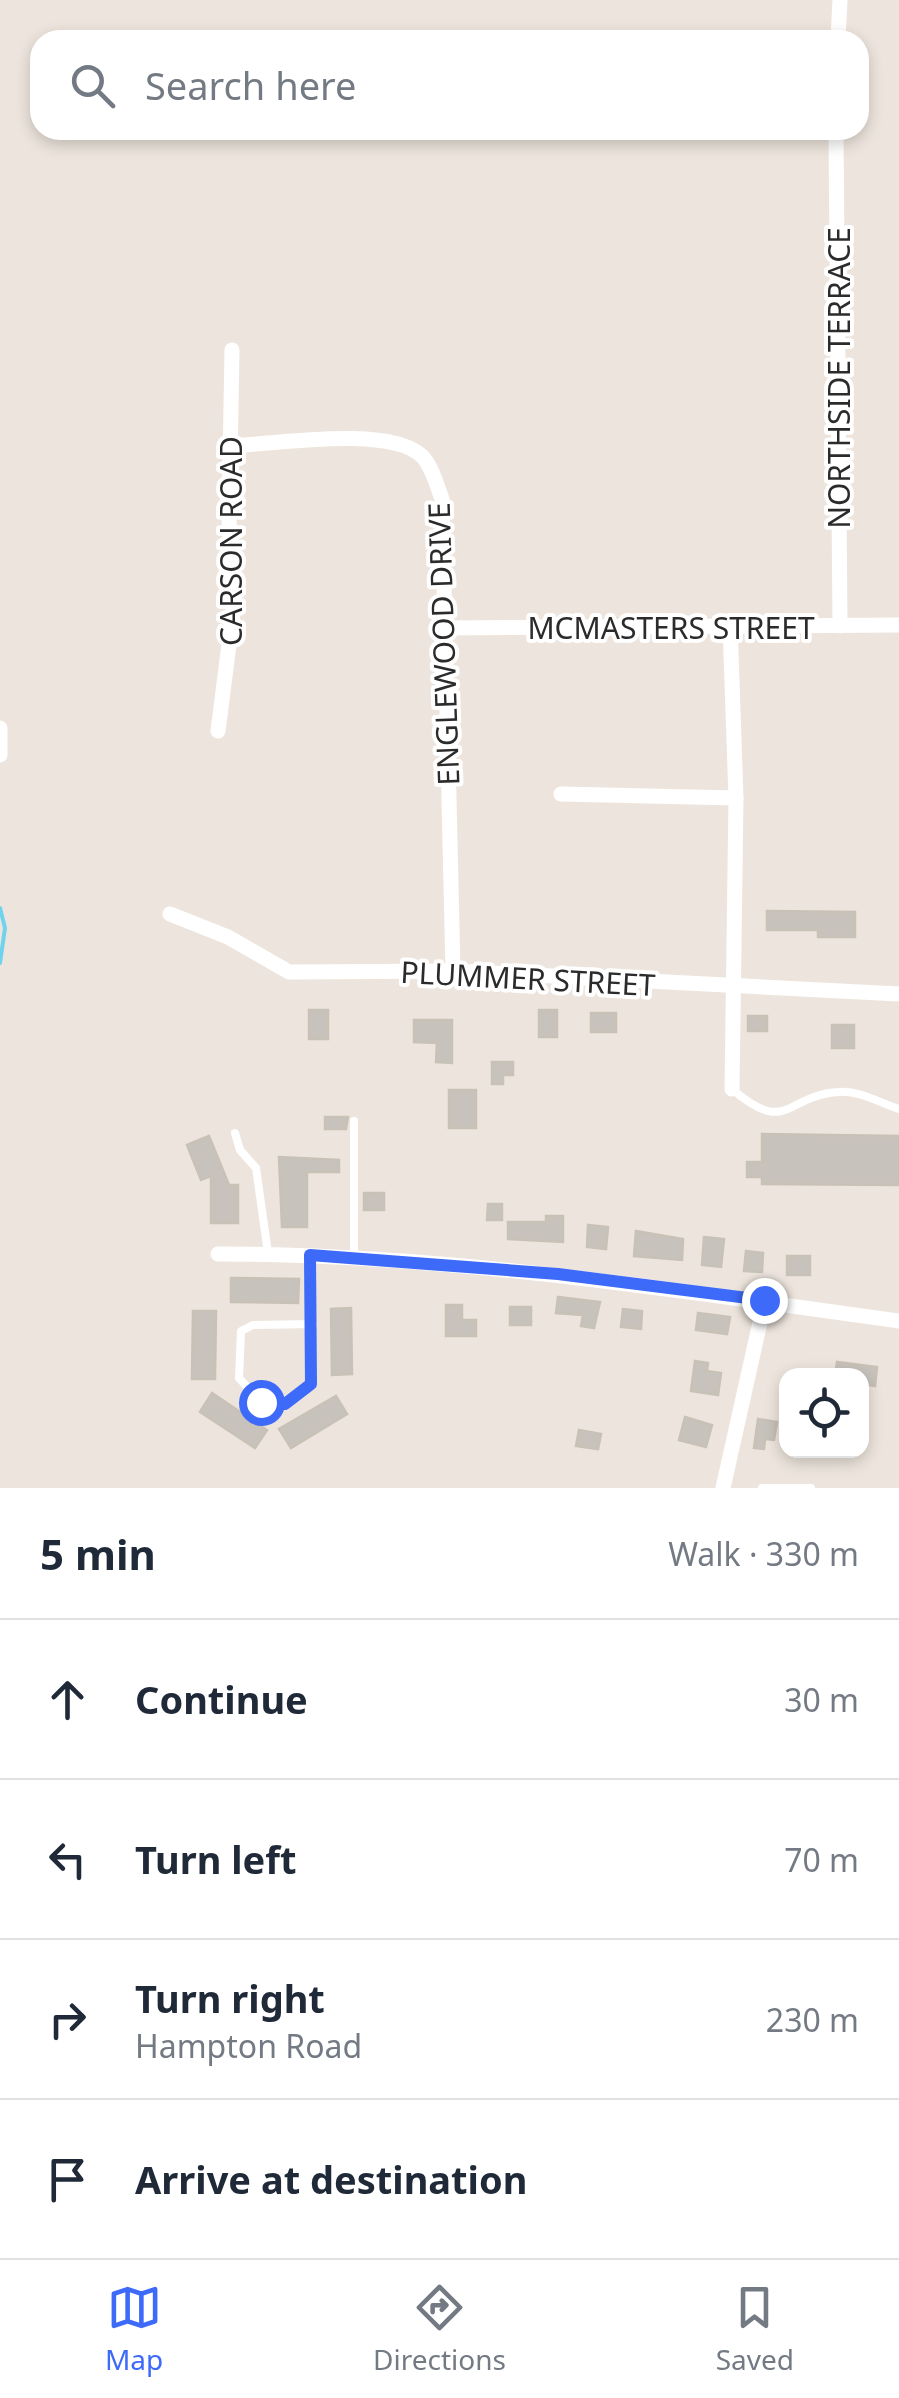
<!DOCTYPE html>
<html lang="en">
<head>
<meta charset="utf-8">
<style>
	body { margin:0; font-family:"Noto Sans",sans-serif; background:#f6f6f7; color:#1f2937 }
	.controls { position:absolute; right:30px; bottom:30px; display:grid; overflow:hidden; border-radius:20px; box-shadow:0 5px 15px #0003 }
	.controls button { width:90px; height:90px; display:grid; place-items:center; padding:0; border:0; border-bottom:2px solid #e0e1e3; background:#fff; color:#1f2937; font:50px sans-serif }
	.stop { position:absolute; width:30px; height:30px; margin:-22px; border:8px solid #3e6af9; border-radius:50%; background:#fff }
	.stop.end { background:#3e6af9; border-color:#fff; box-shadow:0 2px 10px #0008 }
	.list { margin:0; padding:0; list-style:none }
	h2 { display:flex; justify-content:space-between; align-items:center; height:130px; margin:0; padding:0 40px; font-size:42px }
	h2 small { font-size:32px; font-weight:400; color:#747a83 }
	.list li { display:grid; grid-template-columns:65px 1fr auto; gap:30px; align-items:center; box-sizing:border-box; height:160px; padding:0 40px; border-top:2px solid #e0e1e3 }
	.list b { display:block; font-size:38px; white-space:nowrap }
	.list p { margin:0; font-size:32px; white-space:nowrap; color:#747a83 }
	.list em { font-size:32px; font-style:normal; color:#747a83 }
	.icon { flex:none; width:55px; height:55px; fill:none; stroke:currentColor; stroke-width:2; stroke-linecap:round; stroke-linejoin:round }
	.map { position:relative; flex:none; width:899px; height:1488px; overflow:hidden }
	.search { position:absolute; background:#fff; box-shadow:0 5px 15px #0003; left:30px; right:30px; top:30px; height:110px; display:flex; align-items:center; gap:25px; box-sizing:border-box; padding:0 35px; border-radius:30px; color:#747a83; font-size:38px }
	.sheet { height:770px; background:#fff }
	nav { display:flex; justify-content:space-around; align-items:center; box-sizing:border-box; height:140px; border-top:2px solid #e0e1e3; background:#fff; font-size:28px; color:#747a83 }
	nav a { display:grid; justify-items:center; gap:5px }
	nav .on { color:#3e6af9 }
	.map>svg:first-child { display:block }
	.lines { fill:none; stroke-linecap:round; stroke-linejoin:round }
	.stream { stroke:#70d3ee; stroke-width:4 }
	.building { fill:#c8c2bc; stroke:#c8c1b6; stroke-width:2.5 }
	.lane { stroke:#fff; stroke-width:8 }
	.street { stroke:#fff; stroke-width:15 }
	.route { stroke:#3e6af9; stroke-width:12 }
	.labels { text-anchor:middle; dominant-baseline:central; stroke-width:8; stroke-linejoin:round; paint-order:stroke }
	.street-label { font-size:30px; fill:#2b2b2b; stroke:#fff }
</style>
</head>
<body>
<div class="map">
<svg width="899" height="1488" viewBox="0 0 899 1488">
	<rect width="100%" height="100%" fill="#ede5dd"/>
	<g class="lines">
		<!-- stream -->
		<polyline class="stream" points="0,908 5,928 0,963"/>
	</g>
	<!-- building -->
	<g class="building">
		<polygon points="767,911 855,912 855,937 818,937 818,930 767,930"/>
		<rect x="309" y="1010" width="19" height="29"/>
		<rect x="539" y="1010" width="18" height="27"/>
		<rect x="591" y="1013" width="25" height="19"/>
		<rect x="748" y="1016" width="19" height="15"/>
		<polygon points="414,1020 452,1020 452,1063 436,1062 437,1043 414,1042"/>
		<rect x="832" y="1025" width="22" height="23"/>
		<polygon points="492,1062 513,1062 513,1075 503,1075 503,1084 492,1084"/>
		<rect x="449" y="1090" width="27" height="38"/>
		<polygon points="325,1117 348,1117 346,1129 325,1129"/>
		<polygon points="762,1134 899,1136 899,1185 762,1184 762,1177 747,1177 747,1162 762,1162"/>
		<polygon points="209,1136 229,1185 238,1185 238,1223 211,1223 211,1176 201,1180 187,1145"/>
		<polygon points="279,1157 339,1160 339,1172 307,1172 307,1227 282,1227"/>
		<rect x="364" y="1193" width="20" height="17"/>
		<polygon points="488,1204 502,1204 502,1220 487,1220"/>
		<polygon points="546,1216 563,1216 563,1242 508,1239 508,1222 546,1222"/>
		<polygon points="588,1225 608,1227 606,1249 587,1247"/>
		<polygon points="636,1231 683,1239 682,1260 634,1256"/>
		<polygon points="704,1237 724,1239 721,1267 702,1265"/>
		<polygon points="746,1251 763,1253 762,1272 744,1271"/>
		<rect x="787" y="1256" width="23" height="19"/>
		<polygon points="231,1278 299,1279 298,1303 231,1302"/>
		<polygon points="558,1297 600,1302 594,1328 581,1326 583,1315 556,1313"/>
		<polygon points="446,1305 462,1305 462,1320 476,1320 476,1336 446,1336"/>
		<rect x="510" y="1307" width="21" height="18"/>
		<polygon points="351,1308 352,1374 332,1375 331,1309"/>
		<polygon points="623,1309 642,1311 641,1329 621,1327"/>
		<polygon points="193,1311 216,1311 215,1379 192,1379"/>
		<polygon points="698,1313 730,1317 727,1334 696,1330"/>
		<polygon points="695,1361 708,1363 707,1371 721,1373 718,1395 691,1391"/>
		<polygon points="837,1362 877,1367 875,1386 862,1384 862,1376 835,1376"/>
		<polygon points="212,1393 267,1430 255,1448 200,1412"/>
		<polygon points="336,1396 347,1414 291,1448 279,1429"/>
		<polygon points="685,1417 712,1425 706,1447 679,1440"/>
		<polygon points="758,1419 777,1422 774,1440 765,1439 764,1449 754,1448"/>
		<polygon points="579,1430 601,1434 598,1449 576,1446"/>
	</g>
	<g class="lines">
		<!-- lane -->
		<g class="lane">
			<path d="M732 1089C788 1137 785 1095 839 1092 859 1090 880 1103 899 1109"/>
			<polyline points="235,1133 240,1150 256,1168 268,1253"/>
			<polyline points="310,1255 311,1384 285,1404 261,1402 239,1378 241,1331 253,1325 313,1324"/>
			<polyline points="354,1256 354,1121"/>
			<polyline points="762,1488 811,1488"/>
		</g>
		<!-- street -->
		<g class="street">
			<polyline points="838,40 840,0"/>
			<polyline points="836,130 840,626"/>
			<path d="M230 446C275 444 389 425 422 456 432 466 437 486 442 499L453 971"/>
			<polyline points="730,624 736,798 732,1089"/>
			<polyline points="443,628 899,625"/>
			<polyline points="0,728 0,755"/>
			<polyline points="218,731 234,605 229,520 232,350"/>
			<polyline points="561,794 736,798"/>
			<polyline points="170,914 228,937 289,972 453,971 899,994"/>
			<path d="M218 1254C448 1254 672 1290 899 1321"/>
			<polyline points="723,1488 765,1300"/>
		</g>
	</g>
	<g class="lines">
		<!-- route -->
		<polyline class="route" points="261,1402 285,1404 311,1384 310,1255 558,1274 764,1300"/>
	</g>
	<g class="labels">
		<!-- street labels -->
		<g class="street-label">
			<text transform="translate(838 378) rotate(-90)">NORTHSIDE TERRACE</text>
			<text transform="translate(230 541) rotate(-90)">CARSON ROAD</text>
			<text x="671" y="627">MCMASTERS STREET</text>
			<text transform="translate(443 644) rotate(-92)">ENGLEWOOD DRIVE</text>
			<text transform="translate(528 978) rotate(3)">PLUMMER STREET</text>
		</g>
	</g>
</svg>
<div class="controls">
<button><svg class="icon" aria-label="locate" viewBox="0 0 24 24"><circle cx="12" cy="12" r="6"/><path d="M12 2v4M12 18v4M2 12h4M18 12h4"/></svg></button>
</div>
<div class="stop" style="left:261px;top:1402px"></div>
<div class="stop end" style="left:764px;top:1300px"></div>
<div class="search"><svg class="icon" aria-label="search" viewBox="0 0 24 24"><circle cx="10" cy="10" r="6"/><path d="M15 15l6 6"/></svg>Search here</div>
</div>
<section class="sheet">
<h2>5 min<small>Walk · 330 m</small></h2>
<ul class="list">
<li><svg class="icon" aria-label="ahead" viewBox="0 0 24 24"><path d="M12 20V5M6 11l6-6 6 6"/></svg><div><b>Continue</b></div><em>30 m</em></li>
<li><svg class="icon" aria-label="left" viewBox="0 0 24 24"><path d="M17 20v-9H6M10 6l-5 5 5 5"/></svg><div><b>Turn left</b></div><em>70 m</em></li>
<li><svg class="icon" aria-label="right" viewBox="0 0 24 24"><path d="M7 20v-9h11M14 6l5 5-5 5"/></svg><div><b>Turn right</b><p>Hampton Road</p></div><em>230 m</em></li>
<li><svg class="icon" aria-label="arrive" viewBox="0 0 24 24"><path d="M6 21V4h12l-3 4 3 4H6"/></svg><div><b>Arrive at destination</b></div></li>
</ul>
</section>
<nav>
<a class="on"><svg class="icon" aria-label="map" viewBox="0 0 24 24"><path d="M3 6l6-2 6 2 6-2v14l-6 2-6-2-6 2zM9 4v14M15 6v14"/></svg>Map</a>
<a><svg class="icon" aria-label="directions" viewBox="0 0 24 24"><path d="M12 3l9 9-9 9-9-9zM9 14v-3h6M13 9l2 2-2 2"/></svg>Directions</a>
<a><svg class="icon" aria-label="saved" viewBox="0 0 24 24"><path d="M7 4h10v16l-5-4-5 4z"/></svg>Saved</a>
</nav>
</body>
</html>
